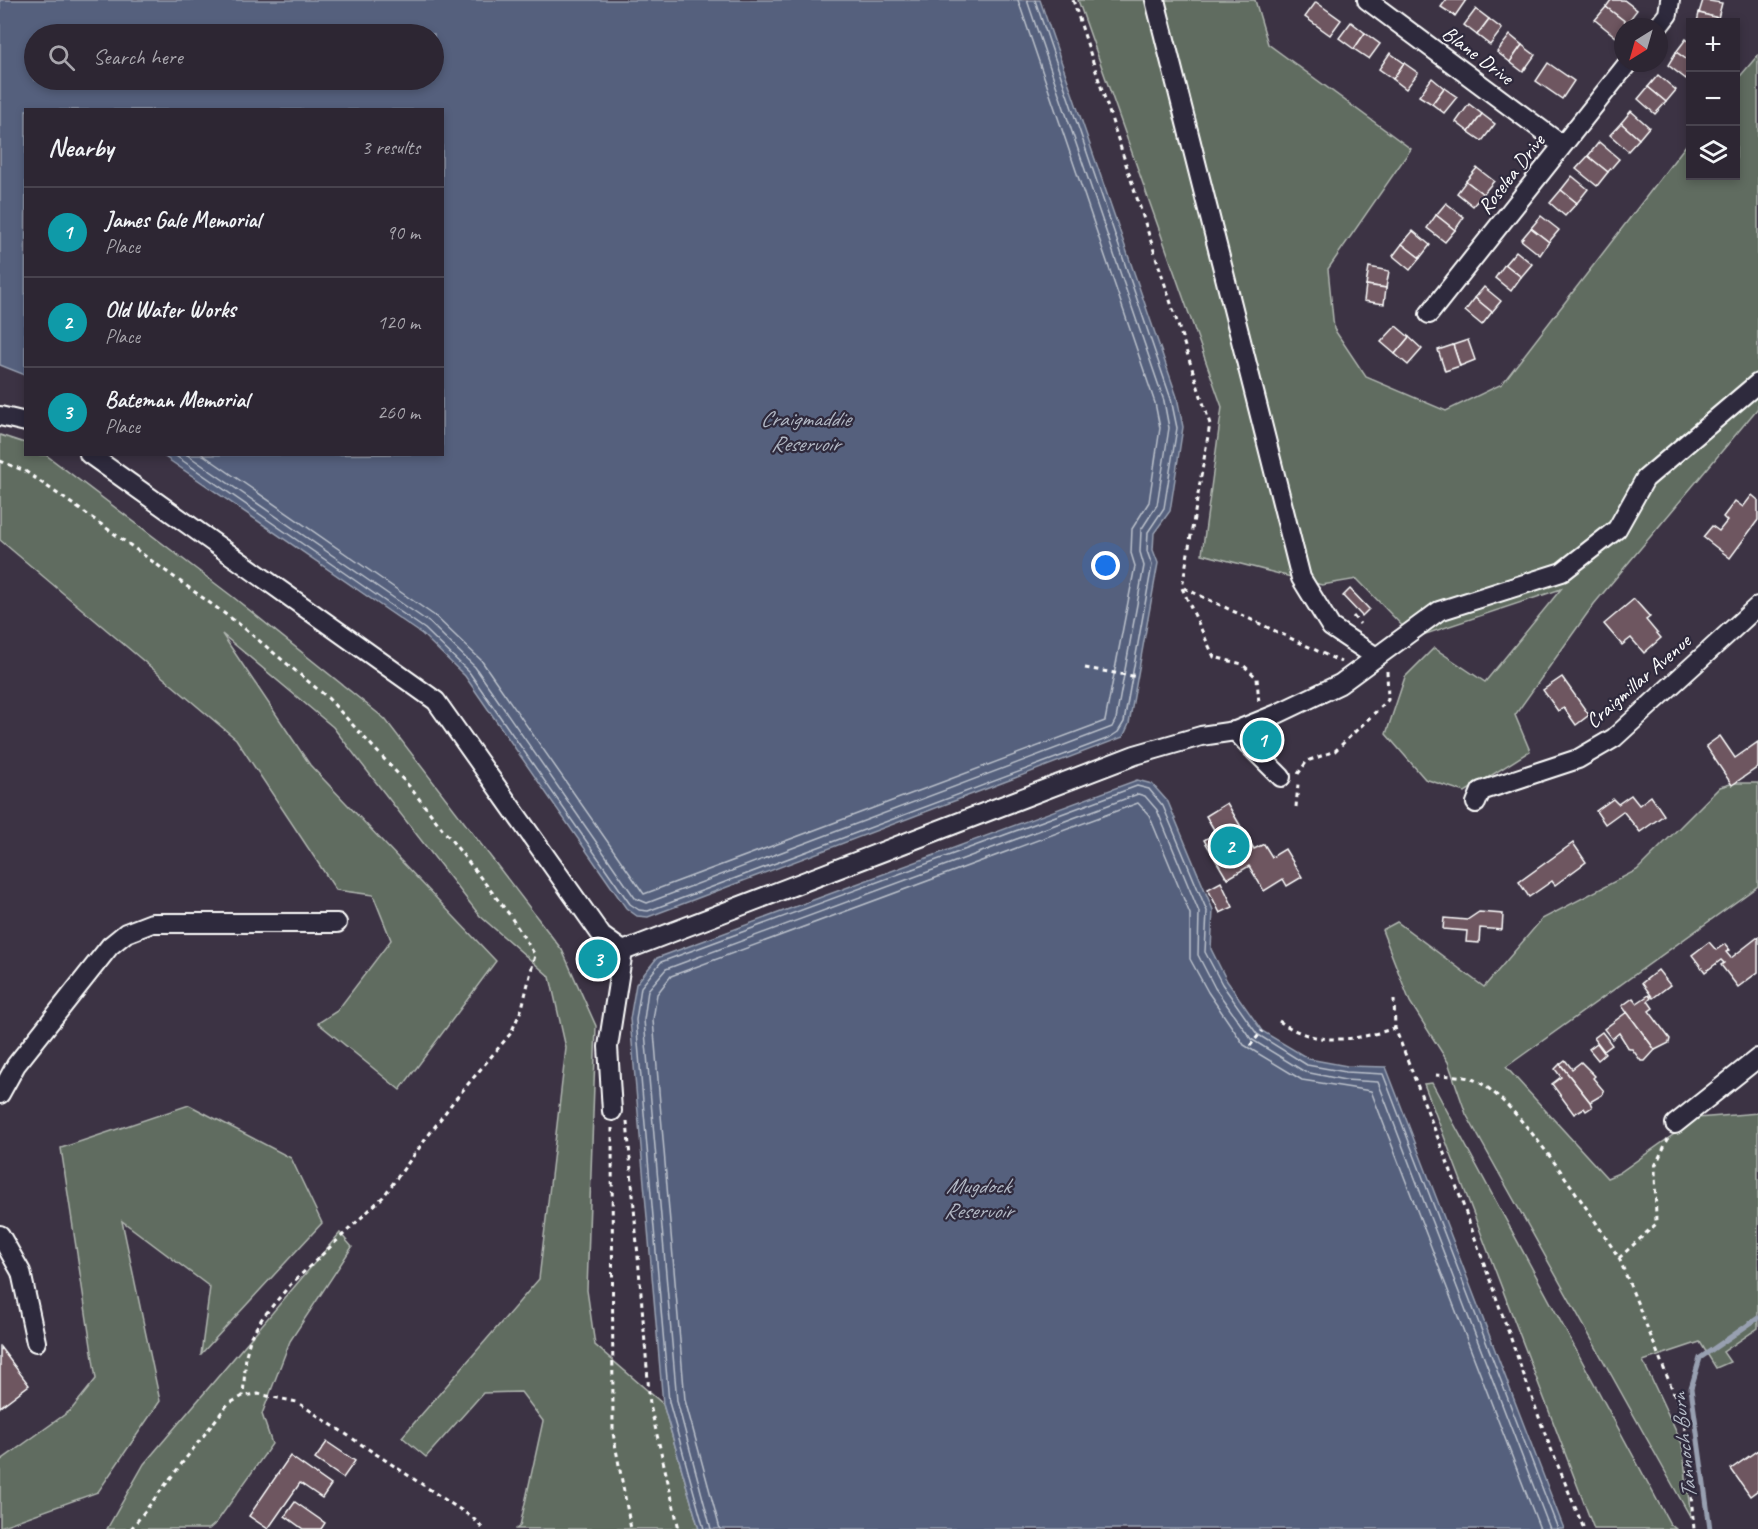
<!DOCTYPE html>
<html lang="en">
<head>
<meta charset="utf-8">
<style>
	body { margin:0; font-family:Caveat,sans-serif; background:#352e3b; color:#f1f3f6 }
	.controls { position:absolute; right:18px; top:18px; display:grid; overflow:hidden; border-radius:0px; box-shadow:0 3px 9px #0003 }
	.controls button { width:54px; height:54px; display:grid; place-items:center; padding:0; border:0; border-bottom:2px solid #48434e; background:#2d2633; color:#f1f3f6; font:30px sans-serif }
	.compass { position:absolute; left:1614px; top:18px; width:54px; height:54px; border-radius:50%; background:#2d2633; box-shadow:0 3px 9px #0003; rotate:217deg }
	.you { position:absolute; left:1106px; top:566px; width:21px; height:21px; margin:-15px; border:4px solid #fff; border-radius:50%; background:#1a73e8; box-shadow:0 0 0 9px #1a73e833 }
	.badge { display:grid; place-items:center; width:39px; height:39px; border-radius:50%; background:#d93025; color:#fff; font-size:20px; font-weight:700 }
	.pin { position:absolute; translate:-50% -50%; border:3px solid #fff; box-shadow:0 2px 6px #0006 }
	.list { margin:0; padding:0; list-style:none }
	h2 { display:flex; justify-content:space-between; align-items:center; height:78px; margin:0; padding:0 24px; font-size:26px }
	h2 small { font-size:20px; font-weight:400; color:#a7a5ac }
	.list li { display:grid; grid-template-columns:39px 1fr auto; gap:18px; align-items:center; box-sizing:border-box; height:90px; padding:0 24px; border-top:2px solid #48434e }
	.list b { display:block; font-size:22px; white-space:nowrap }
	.list p { margin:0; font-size:20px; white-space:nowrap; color:#a7a5ac }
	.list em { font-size:20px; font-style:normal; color:#a7a5ac }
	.icon { flex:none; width:33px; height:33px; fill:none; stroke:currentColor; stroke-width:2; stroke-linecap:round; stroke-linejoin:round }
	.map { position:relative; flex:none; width:1758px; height:1529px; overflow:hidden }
	.search { position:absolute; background:#2d2633; box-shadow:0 3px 9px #0003; left:24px; top:24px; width:420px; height:66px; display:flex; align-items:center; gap:15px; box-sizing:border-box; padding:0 21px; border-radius:33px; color:#a7a5ac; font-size:22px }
	.panel { position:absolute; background:#2d2633; box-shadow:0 3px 9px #0003; left:24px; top:108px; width:420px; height:348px; border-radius:0px }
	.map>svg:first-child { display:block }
	.green { fill:#606c61; stroke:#b0b6b0; stroke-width:1.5 }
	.water { fill:#54617d; stroke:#98a0b1; stroke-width:1.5; fill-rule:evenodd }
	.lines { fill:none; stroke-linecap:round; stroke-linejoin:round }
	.shore { stroke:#bbc0cb; stroke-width:1.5 }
	.stream { stroke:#98a0b1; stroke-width:5 }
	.building { fill:#6e5660; stroke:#fff; stroke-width:1.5 }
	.minor-casing { stroke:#fff; stroke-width:22 }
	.path { stroke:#fff; stroke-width:3; stroke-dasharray:4.5 4.5; stroke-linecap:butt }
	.minor { stroke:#2f2a3d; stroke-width:18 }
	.labels { text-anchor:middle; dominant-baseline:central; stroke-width:4.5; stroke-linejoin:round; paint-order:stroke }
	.street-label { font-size:21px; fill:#fff; stroke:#2f2a3d }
	.water-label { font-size:22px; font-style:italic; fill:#b2b8c4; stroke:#2f2a3d }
</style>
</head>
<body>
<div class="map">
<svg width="1758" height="1529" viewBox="0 0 1758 1529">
	<rect width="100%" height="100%" fill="#3c3344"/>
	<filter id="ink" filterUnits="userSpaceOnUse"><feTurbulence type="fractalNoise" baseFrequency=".0167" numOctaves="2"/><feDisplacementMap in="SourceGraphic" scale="12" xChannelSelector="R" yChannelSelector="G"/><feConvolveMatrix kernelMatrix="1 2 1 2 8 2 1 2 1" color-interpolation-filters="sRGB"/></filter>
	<g filter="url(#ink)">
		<!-- green -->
		<g class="green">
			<polygon points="1078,0 1255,0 1268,44 1411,149 1328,269 1334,329 1366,377 1446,411 1502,384 1690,140 1690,176 1736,176 1736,81 1758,55 1758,408 1594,604 1515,715 1530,751 1465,792 1425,779 1386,734 1405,677 1434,648 1485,682 1561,589 1414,638 1357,579 1322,585 1202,554 1222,407"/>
			<polygon points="0,435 25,443 26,454 46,455 233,597 385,719 562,950 596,1026 587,1290 595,1345 663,1404 699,1529 516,1529 520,1526 543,1421 521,1392 483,1393 426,1457 402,1437 539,1279 566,1048 550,977 480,916 333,727 222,634 310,765 496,961 400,1090 318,1023 337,1011 391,940 373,895 336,890 236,739 0,540"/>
			<polygon points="1734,783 1758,783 1758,886 1506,1067 1607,1178 1619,1173 1697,1118 1758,1113 1758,1328 1723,1352 1730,1362 1716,1368 1700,1342 1643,1361 1682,1444 1691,1518 1466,1114 1448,1062 1410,1002 1382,930 1397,922 1484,987 1542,919 1637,870 1720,787"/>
			<polygon points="1432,1083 1670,1524 1676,1529 1594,1529 1424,1084"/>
			<polygon points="189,1105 291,1158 322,1223 201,1354 210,1287 122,1221 160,1401 98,1492 0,1527 0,1461 71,1410 96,1379 61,1148"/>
			<polygon points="340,1233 352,1247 290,1341 262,1414 272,1444 216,1523 209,1529 107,1529 144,1464"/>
		</g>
		<!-- water -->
		<g class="water">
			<path d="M0 0H1040L1177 397 1183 427 1170 511 1154 533 1153 550 1158 563 1129 724 1123 737 648 917 637 916 626 908 465 676 422 634 162 455 442 454V110H26L25 375 0 365ZM34 34H434V80H34Z"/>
			<polygon points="1137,780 1152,784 1168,802 1213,910 1211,949 1227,981 1262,1031 1309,1059 1347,1066 1386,1067 1564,1529 699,1529 663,1404 630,1019 636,984 657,958"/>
		</g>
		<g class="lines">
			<!-- shore -->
			<g class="shore">
				<polyline points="173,454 425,629 469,672 630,904 639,910 648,911 1109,738 1118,732 1124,722 1152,565 1147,551 1148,532 1164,508 1177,428 1171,399 1035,0"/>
				<polyline points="186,454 430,623 475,667 635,898 647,903 1112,727 1116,719 1144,566 1140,552 1141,530 1157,505 1169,428 1164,401 1027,0"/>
				<polyline points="202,454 435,616 481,660 644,894 1105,721 1135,566 1131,553 1132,529 1149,502 1160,428 1155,403 1018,0"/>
				<polyline points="704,1529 669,1402 636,1020 641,987 661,962 1137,786 1149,789 1163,806 1207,911 1205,952 1222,984 1257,1034 1307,1065 1346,1072 1383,1074 1558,1529"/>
				<polyline points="711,1529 677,1401 644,1020 648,990 666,969 1138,794 1145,796 1157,810 1199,912 1198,955 1215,988 1251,1039 1305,1072 1345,1080 1378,1082 1550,1529"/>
				<polyline points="720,1529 685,1400 653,1020 657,994 671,976 1138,803 1149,815 1190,914 1190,959 1208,992 1244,1045 1302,1080 1371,1091 1540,1529"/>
			</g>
			<!-- stream -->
			<polyline class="stream" points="1710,1529 1691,1388 1700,1358 1758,1318"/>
		</g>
		<!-- building -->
		<g class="building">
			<polygon points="1446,0 1466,0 1455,16 1441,7"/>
			<polygon points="1611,0 1624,0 1637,10 1627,23 1606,7"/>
			<polygon points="1703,0 1722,3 1718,18 1699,13"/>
			<polygon points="1316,2 1341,20 1330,35 1305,17"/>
			<polygon points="1606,7 1627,23 1616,37 1595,20"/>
			<polygon points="1476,9 1489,19 1477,35 1464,25"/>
			<polygon points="1699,13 1718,18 1717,22 1697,22"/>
			<polygon points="1489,19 1502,29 1490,45 1477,35"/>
			<polygon points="1351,22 1365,33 1354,49 1339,38"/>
			<polygon points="1365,33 1380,44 1369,59 1354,49"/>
			<polygon points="1510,35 1522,45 1510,62 1497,52"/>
			<polygon points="1686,39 1690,43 1690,62 1676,52"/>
			<polygon points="1522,45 1535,55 1523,72 1510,62"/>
			<polygon points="1676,52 1690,62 1690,73 1686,79 1668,65"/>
			<polygon points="1390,53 1404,63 1393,79 1379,69"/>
			<polygon points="1404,63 1418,73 1406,89 1393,79"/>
			<polygon points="1548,63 1574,81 1562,99 1536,81"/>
			<polygon points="1658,75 1676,90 1666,102 1648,87"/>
			<polygon points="1432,78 1444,88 1432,104 1419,96"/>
			<polygon points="1648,87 1666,102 1655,114 1638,99"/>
			<polygon points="1444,88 1457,97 1444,113 1432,104"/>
			<polygon points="1469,104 1482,114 1469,132 1456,122"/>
			<polygon points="1631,111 1649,127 1639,139 1621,123"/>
			<polygon points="1482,114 1495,124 1482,141 1469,132"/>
			<polygon points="1621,123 1639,139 1628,151 1610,135"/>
			<polygon points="1599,142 1619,159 1608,172 1588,156"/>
			<polygon points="1588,156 1608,172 1597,186 1576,169"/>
			<polygon points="1477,168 1494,181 1483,194 1466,181"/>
			<polygon points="1572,176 1588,189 1577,203 1561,190"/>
			<polygon points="1466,181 1483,194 1473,206 1457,193"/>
			<polygon points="1561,190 1577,203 1565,216 1550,203"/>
			<polygon points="1446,203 1464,217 1455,230 1436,215"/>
			<polygon points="1436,215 1455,230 1445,242 1427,228"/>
			<polygon points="1541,216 1559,230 1549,242 1531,228"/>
			<polygon points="1531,228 1549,242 1540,255 1521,240"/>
			<polygon points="1413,231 1430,245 1420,258 1402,244"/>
			<polygon points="1402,244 1420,258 1410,270 1393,256"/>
			<polygon points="1516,251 1532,264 1521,277 1505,264"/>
			<polygon points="1505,264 1521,277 1511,291 1495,278"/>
			<polygon points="1369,267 1389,271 1386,288 1366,285"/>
			<polygon points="1366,285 1386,288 1384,304 1364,301"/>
			<polygon points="1484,287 1501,301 1492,312 1475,298"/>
			<polygon points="1475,298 1492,312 1482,325 1465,311"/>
			<polygon points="1396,326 1409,337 1395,354 1381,342"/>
			<polygon points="1409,337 1422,349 1408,365 1395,354"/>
			<polygon points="1468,340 1475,360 1460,366 1453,345"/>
			<polygon points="1453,345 1460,366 1445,371 1438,350"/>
			<polygon points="1752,495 1758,500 1758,520 1730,558 1703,537 1712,526 1719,531 1727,521 1723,517 1735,501 1743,507"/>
			<polygon points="1350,589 1369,609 1362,616 1343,596"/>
			<polygon points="1634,599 1650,617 1646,620 1661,638 1644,653 1631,638 1622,645 1604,624"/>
			<polygon points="1562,677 1589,715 1576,725 1564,708 1558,711 1543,690"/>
			<polygon points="1720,736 1735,758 1758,742 1758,767 1732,785 1706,746"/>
			<polygon points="1631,795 1639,805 1651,796 1664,815 1640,832 1623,811 1605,824 1596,811 1613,799 1618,804"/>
			<polygon points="1227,803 1254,849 1264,844 1272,857 1285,849 1302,877 1287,886 1283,879 1264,891 1249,866 1227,879 1204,840 1216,833 1206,816"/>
			<polygon points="1573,843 1586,862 1555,885 1552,881 1529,897 1519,882"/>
			<polygon points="1221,882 1233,907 1220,913 1208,889"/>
			<polygon points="1479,912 1503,914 1502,930 1480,928 1479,943 1466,942 1467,931 1443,929 1444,918 1467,920"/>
			<polygon points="1758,937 1758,972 1738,987 1721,965 1724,963 1721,960 1705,972 1692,955 1709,942 1716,950 1725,944 1730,950 1726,952 1731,958"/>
			<polygon points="1658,970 1670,985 1653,998 1642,983"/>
			<polygon points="1649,995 1651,998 1648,1001 1653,1008 1649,1011 1670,1039 1669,1043 1655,1050 1622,1006 1633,998 1637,1003"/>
			<polygon points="1627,1012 1655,1050 1645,1061 1641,1061 1632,1049 1629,1049 1619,1033 1612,1039 1604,1029"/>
			<polygon points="1602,1032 1612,1045 1604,1051 1594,1038"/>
			<polygon points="1597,1043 1605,1054 1598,1060 1589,1049"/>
			<polygon points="1565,1060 1572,1069 1581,1062 1595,1076 1593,1078 1604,1091 1602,1095 1590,1102 1560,1064"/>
			<polygon points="1560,1064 1590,1102 1592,1107 1586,1111 1584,1108 1574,1114 1552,1084 1561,1077 1555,1069"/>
			<polygon points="0,1347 29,1385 0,1407"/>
			<polygon points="327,1442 355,1461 343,1478 315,1459"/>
			<polygon points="1758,1450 1758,1490 1750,1496 1731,1469"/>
			<polygon points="290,1456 331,1485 322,1498 300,1483 268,1529 249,1516"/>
			<polygon points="295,1502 325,1523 321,1529 303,1529 285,1516"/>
		</g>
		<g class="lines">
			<defs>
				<g id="minor">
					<polyline points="1155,0 1301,578 1331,627 1376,657"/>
					<polyline points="1367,0 1562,145"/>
					<polyline points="1658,27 1668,14 1670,0"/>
					<polyline points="1429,314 1628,63"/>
					<polyline points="0,416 26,422"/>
					<polyline points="89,454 436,701 602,936 623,951 1135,755 1201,736 1235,731 1277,714 1340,684 1439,611 1562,572 1617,529 1645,479 1758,383"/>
					<polyline points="1235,731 1281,777"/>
					<polyline points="1476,803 1481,791 1578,759 1614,738 1758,606"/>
					<polyline points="0,1094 16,1065 110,946 126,933 152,923 337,923"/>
					<polyline points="612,1111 608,1047 623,951"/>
					<polyline points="1675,1124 1758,1058"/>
					<polyline points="0,1235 21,1272 36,1342"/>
				</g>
			</defs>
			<!-- minor casing -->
			<use href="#minor" class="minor-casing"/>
			<!-- path -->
			<g class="path">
				<polyline points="1073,0 1210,424 1182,588 1214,657 1242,664 1257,678 1259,704"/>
				<polyline points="0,461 25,471 98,522 239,624 327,697 409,786 509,914 535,955 522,1008 511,1033 453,1102 383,1197 290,1285 263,1317 251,1336 246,1355 243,1396"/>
				<polyline points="1184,588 1341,662"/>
				<polyline points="1353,616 1360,624"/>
				<polyline points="1085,668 1138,677"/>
				<polyline points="1298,774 1307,761 1335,751 1388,700 1387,671"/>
				<polyline points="1296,807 1298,784"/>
				<polyline points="1394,999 1395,1028 1452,1174 1545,1434 1584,1529"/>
				<path d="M1279 1021C1316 1047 1354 1041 1395 1028"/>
				<polyline points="1250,1046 1262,1031"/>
				<path d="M1436 1075C1447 1076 1462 1075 1472 1079 1515 1094 1593 1218 1619 1258L1656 1224 1655 1166 1668 1139"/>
				<polyline points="627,1121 650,1405 679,1529"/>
				<polyline points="612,1128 613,1433 631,1529"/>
				<polyline points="1619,1258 1684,1418 1694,1529"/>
				<polyline points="131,1529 228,1404 243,1396 258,1394 297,1402 473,1518 483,1529"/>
			</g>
			<!-- minor -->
			<use href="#minor" class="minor"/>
		</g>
	</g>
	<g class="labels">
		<!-- street labels -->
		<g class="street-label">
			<text transform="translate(1478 55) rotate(37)">Blane Drive</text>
			<text transform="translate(1511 174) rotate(-52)">Roselea Drive</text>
			<text transform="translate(1638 681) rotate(-41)">Craigmillar Avenue</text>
		</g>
		<!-- water labels -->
		<g class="water-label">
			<text x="805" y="419">Craigmaddie<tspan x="805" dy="25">Reservoir</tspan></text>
			<text x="978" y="1186">Mugdock<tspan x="978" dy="25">Reservoir</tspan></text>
			<text transform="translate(1684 1446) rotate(-96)">Tannoch Burn</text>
		</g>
	</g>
</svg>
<div class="controls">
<button>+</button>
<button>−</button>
<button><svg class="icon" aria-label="layers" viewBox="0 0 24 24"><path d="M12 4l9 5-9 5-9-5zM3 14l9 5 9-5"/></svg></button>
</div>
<svg class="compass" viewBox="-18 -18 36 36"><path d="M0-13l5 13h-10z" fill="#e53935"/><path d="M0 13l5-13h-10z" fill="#a7a5ac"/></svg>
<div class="you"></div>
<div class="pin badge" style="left:1262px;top:740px;background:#0f9aa8">1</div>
<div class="pin badge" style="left:1230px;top:846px;background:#0f9aa8">2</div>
<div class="pin badge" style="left:598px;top:959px;background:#0f9aa8">3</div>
<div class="search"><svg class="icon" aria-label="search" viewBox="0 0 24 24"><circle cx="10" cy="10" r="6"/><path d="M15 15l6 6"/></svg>Search here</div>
<section class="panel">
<h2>Nearby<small>3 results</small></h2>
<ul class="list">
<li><span class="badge" style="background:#0f9aa8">1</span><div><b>James Gale Memorial</b><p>Place</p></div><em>90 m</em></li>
<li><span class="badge" style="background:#0f9aa8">2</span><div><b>Old Water Works</b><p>Place</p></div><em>120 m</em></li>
<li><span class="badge" style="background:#0f9aa8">3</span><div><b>Bateman Memorial</b><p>Place</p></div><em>260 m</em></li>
</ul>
</section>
</div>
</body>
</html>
